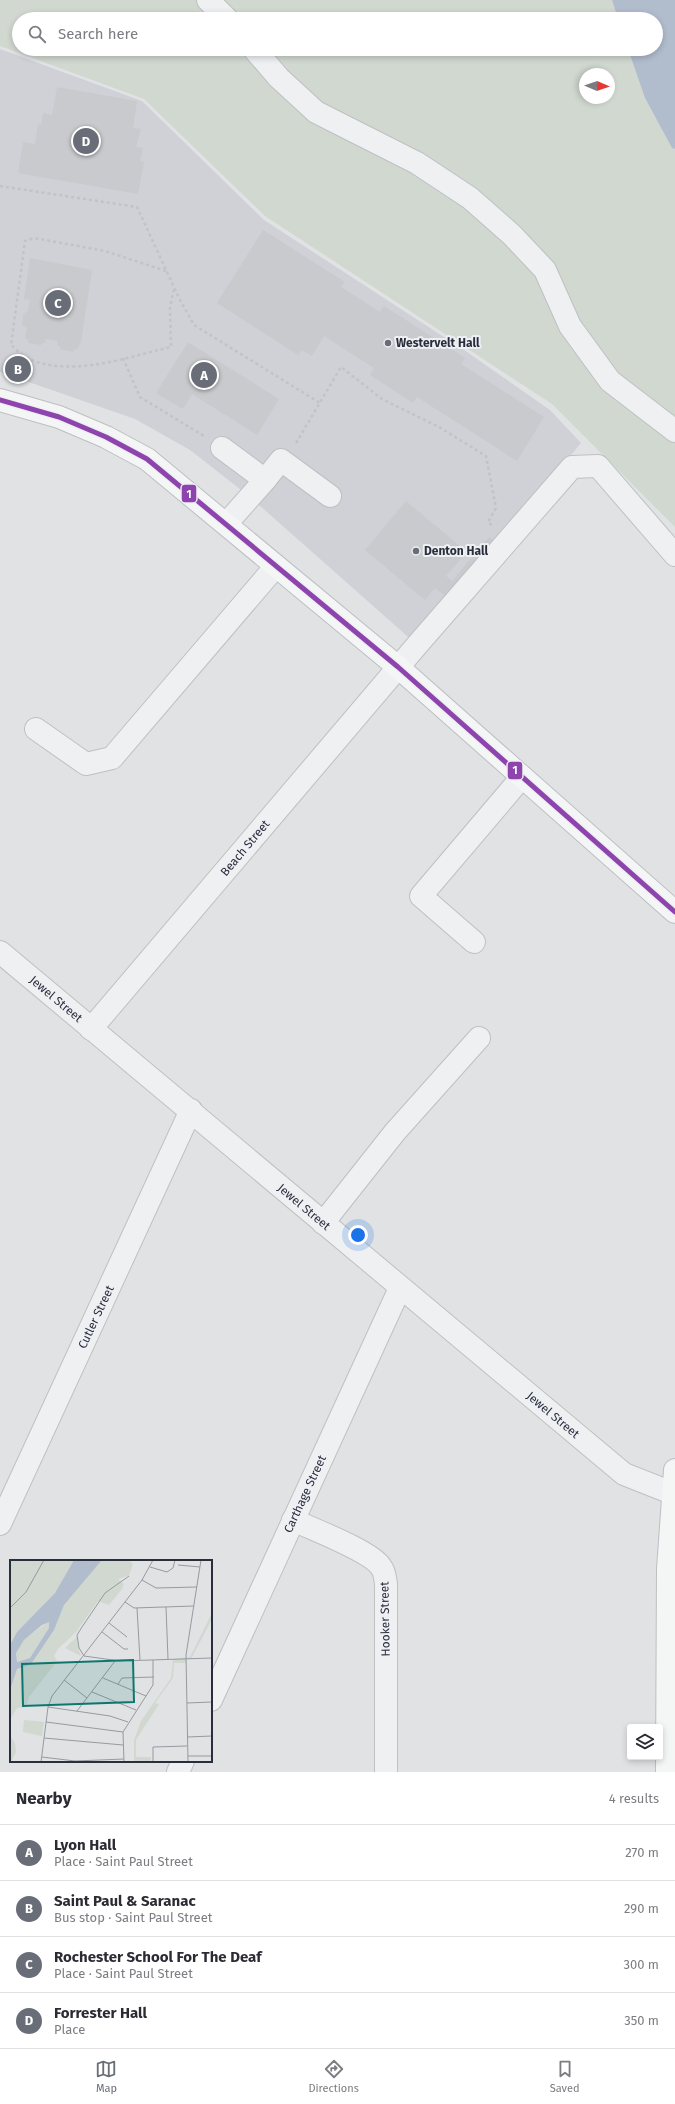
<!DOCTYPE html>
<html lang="en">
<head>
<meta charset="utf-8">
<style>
	body { margin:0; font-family:"Fira Sans",sans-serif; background:#f2f2f3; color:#2b2b33 }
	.controls { position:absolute; right:12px; bottom:12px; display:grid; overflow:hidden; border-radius:4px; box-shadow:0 2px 6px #0003 }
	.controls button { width:36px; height:36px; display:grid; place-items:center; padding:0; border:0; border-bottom:1px solid #e1e1e2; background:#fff; color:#2b2b33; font:20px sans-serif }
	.compass { position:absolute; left:579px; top:68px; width:36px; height:36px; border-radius:50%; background:#fff; box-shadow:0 2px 6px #0003; rotate:92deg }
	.you { position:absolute; left:358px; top:1235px; width:14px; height:14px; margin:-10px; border:3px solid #fff; border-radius:50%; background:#1a73e8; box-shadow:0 0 0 6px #1a73e833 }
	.badge { display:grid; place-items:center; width:26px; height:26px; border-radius:50%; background:#696d77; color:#fff; font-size:13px; font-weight:700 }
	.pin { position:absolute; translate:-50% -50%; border:2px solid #fff; box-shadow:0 1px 4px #0006 }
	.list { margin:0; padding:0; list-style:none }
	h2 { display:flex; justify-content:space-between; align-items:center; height:52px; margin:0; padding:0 16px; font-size:17px }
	h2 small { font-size:13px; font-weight:400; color:#7c7c81 }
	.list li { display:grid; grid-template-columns:26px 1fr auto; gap:12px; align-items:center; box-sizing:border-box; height:56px; padding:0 16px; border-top:1px solid #e1e1e2 }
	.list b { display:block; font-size:15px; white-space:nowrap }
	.list p { margin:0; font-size:13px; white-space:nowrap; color:#7c7c81 }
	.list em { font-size:13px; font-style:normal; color:#7c7c81 }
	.icon { flex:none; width:22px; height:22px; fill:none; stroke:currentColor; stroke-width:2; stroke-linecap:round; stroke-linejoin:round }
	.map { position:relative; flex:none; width:675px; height:1772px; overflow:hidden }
	.search { position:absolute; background:#fff; box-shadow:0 2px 6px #0003; left:12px; right:12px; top:12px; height:44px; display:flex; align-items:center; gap:10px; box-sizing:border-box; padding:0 14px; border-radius:22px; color:#7c7c81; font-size:15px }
	.sheet { height:276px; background:#fff }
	nav { display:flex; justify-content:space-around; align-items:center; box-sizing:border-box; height:56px; border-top:1px solid #e1e1e2; background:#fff; font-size:11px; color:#7c7c81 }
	nav a { display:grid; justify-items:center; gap:2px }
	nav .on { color:#696d77 }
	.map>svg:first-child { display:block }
	.built { fill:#cfd1d7 }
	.green { fill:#d0d8d0; fill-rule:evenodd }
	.water { fill:#b1bccd }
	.building { fill:#c8cacd }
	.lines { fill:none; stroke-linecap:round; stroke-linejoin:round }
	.minor-casing { stroke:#bec0c2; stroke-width:24 }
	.major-casing { stroke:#bdbfc2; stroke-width:24 }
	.path { stroke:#c2c3c7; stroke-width:2.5; stroke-dasharray:3 3; stroke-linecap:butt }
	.minor { stroke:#eff0f2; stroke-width:22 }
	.major { stroke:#f4f5f5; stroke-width:22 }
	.bus-1-casing { stroke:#eef0f4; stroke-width:8 }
	.bus-1 { stroke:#8e44ad; stroke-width:5 }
	.poi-dot { fill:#696d77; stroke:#eef0f4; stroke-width:1.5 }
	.labels { text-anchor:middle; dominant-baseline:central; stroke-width:4; stroke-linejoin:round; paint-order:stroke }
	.poi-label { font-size:12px; font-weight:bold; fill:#292e3c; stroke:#eef0f4; text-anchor:start }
	.street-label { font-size:12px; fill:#292e3c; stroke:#eef0f4 }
	.inset-road { fill:none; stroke:#979aa1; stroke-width:1 }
	.view { fill:#0f766e; fill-opacity:0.15; stroke:#0f766e; stroke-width:2 }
	.inset-edge { fill:none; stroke:#292e3c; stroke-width:2 }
	.line-badge { stroke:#eef0f4; stroke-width:1.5 }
	.badge-label { font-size:11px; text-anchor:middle; font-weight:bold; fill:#fff }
</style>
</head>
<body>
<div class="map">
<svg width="675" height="1772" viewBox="0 0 675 1772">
	<rect width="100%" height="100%" fill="#e0e2e4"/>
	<!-- built -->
	<polygon class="built" points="0,49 142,101 264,220 467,352 550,410 581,443 415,643 250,497 190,450 135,419 0,372"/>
	<!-- green -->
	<path class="green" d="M0 0H612L618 19H19V49H628L645 98 672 148 675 149V527L552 404 265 216 144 99 0 46ZM585 74H609V98H585Z"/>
	<!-- water -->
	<polygon class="water" points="612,0 675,0 675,149 672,148 645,98 628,49 656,49 656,19 618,19"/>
	<!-- building -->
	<g class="building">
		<polygon points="57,87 137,101 133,128 141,129 136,147 143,148 140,161 144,162 138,194 18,173 23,142 35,144 38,124 41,125 43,113 52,115"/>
		<polygon points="263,230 345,282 341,287 380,312 384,306 465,358 461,364 544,417 517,461 417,397 413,403 370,375 374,368 324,336 312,356 302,350 298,355 217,303"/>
		<polygon points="30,258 92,270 81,342 77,349 74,349 73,352 60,349 60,346 57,346 58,341 46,339 45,343 43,343 41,345 29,343 27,339 25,338 27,328 22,325 23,315 28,310 30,300 24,299"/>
		<polygon points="188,342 279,399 257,435 192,394 183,409 156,393"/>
		<polygon points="406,501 467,552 446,576 452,581 489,537 495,542 448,598 435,588 425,600 365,550"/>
	</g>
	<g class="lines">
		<defs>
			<g id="minor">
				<polyline points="208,0 227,19"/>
				<polyline points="254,49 279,78 316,112 417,163 470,198 512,235 545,270 570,326 610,381 675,431"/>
				<polyline points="222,448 265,480 281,460 330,496"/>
				<polyline points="226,524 265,480"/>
				<polyline points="36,729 86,764 112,758 276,566"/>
				<polyline points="474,942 421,896 522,777"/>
				<polyline points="0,952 624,1474 672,1493"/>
				<polyline points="91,1029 418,644 572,467 598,466 675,555"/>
				<polyline points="323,1223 395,1132 479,1038"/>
				<path d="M293 1520C312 1529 371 1551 381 1567 385 1572 385 1578 386 1584V1772"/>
				<polyline points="0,1524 191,1110"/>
				<polyline points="211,1700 400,1288"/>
				<polyline points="178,1772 183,1761"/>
			</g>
			<g id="major">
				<polyline points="0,400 59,417 106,437 147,459 398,667 675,912"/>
				<polyline points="667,1772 668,1569 675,1470"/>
			</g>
		</defs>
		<!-- minor casing -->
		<use href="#minor" class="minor-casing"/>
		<!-- major casing -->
		<use href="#major" class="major-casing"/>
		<!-- path -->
		<g class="path">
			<polyline points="0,186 137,207 179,298 194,325 320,403"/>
			<path d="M166 271 105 251 34 238 25 241 11 345C17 350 24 358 31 360 76 377 126 357 171 347L170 307 174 289"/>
			<polyline points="123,358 140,397 204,436"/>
			<polyline points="296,443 341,367 382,399 439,427 486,456 496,508 488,522 493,526"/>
		</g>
		<!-- minor -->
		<use href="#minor" class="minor"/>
		<!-- major -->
		<use href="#major" class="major"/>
		<defs>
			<polyline id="bus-1" points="0,400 59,417 106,437 147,459 398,667 675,912"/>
		</defs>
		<!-- bus-1 casing -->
		<use href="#bus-1" class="bus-1-casing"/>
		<!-- bus-1 -->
		<use href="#bus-1" class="bus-1"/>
	</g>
	<!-- markers -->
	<g class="poi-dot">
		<circle cx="388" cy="343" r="4"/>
		<circle cx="416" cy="551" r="4"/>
	</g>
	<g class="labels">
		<!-- poi labels -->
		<g class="poi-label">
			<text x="396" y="343">Westervelt Hall</text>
			<text x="424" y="551">Denton Hall</text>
		</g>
		<!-- street labels -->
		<g class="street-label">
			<text transform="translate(245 848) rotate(-50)">Beach Street</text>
			<text transform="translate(56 999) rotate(40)">Jewel Street</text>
			<text transform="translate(304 1207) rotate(40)">Jewel Street</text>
			<text transform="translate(96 1317) rotate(-65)">Cutler Street</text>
			<text transform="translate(553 1415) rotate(40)">Jewel Street</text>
			<text transform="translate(305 1494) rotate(-65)">Carthage Street</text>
			<text transform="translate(385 1619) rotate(-91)">Hooker Street</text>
		</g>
	</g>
	<!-- overview -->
	<g transform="translate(10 1560)">
		<rect width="202" height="202" fill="#e0e2e4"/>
		<path d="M1 0H64L45 33 7 72 0 85ZM92 0H118L123 4 119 15 108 19 114 24 112 29 99 45 88 41 66 72 48 89 44 96 47 101 19 137 16 147 7 148 0 160V130L4 114 7 109 21 103 44 70 54 45ZM202 53V59L181 99H176V103H164L163 118 145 143 149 144 126 180V197H141V202H124V180L131 161 161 118 163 99 180 97ZM39 61V68L20 98 7 102 6 93 14 80ZM67 77 68 88 71 96 55 88ZM14 160 34 162 32 176 13 172ZM0 176 5 183 6 192 1 202Z" fill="#d0d8d0"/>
		<path d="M64 0H92L54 45 44 70 21 104 7 109 0 130V85L7 72 45 33ZM39 62V68L20 98 7 102 6 93 14 80 32 65Z" fill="#b1bccd" fill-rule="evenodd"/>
		<path class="inset-road" d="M168 5 190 7M140 7 157 12 163 8 165 0M132 20 146 28 187 27M115 42 124 48 184 46M156 47 158 99M0 48 16 32 34 0M127 48 130 100M99 63 117 77M92 72 114 89H118M74 96 69 88 67 75 72 67 95 33 119 16M74 96 110 101 202 98M93 118 136 136M54 120 77 138M108 124 112 118 144 117M82 132 126 150M177 143 202 142M38 147 100 156 118 162M67 151 105 101M36 162 113 172M177 177 202 176M34 178 113 185M178 196H202M32 197 65 201 114 199M31 202 38 147 42 136 132 20 143 0M114 202 113 172 143 125V100M143 202V187L177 186M178 202 176 95 191 0"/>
		<path class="view" d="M123 100 124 142 13 146 12 104Z"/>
		<rect width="202" height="202" class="inset-edge"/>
	</g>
	<g class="line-badge">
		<rect x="181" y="484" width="16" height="19" rx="4" fill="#8e44ad"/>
		<rect x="507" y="761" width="16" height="19" rx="4" fill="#8e44ad"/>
	</g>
	<g class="badge-label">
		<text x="189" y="498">1</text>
		<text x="515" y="774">1</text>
	</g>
</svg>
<div class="controls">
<button><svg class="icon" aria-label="layers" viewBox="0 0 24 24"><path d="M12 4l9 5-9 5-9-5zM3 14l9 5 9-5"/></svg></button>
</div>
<svg class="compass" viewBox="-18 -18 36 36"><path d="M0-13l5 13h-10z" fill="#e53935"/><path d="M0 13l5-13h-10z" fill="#7c7c81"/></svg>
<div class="you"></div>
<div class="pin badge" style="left:204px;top:375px">A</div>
<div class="pin badge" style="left:18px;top:369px">B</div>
<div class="pin badge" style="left:58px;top:303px">C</div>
<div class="pin badge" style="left:86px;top:141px">D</div>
<div class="search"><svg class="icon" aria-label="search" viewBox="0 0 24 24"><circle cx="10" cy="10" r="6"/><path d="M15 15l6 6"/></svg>Search here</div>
</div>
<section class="sheet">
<h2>Nearby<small>4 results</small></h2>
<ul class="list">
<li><span class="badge">A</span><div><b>Lyon Hall</b><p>Place · Saint Paul Street</p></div><em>270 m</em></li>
<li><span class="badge">B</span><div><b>Saint Paul &amp; Saranac</b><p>Bus stop · Saint Paul Street</p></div><em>290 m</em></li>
<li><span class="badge">C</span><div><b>Rochester School For The Deaf</b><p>Place · Saint Paul Street</p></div><em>300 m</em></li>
<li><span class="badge">D</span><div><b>Forrester Hall</b><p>Place</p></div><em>350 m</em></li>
</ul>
</section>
<nav>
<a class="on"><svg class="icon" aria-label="map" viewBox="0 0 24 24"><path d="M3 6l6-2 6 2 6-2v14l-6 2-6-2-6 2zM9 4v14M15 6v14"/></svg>Map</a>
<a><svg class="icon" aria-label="directions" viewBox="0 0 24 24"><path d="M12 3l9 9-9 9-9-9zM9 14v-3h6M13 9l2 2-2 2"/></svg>Directions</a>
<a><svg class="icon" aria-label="saved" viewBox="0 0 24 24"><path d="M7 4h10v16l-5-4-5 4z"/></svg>Saved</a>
</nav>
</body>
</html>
